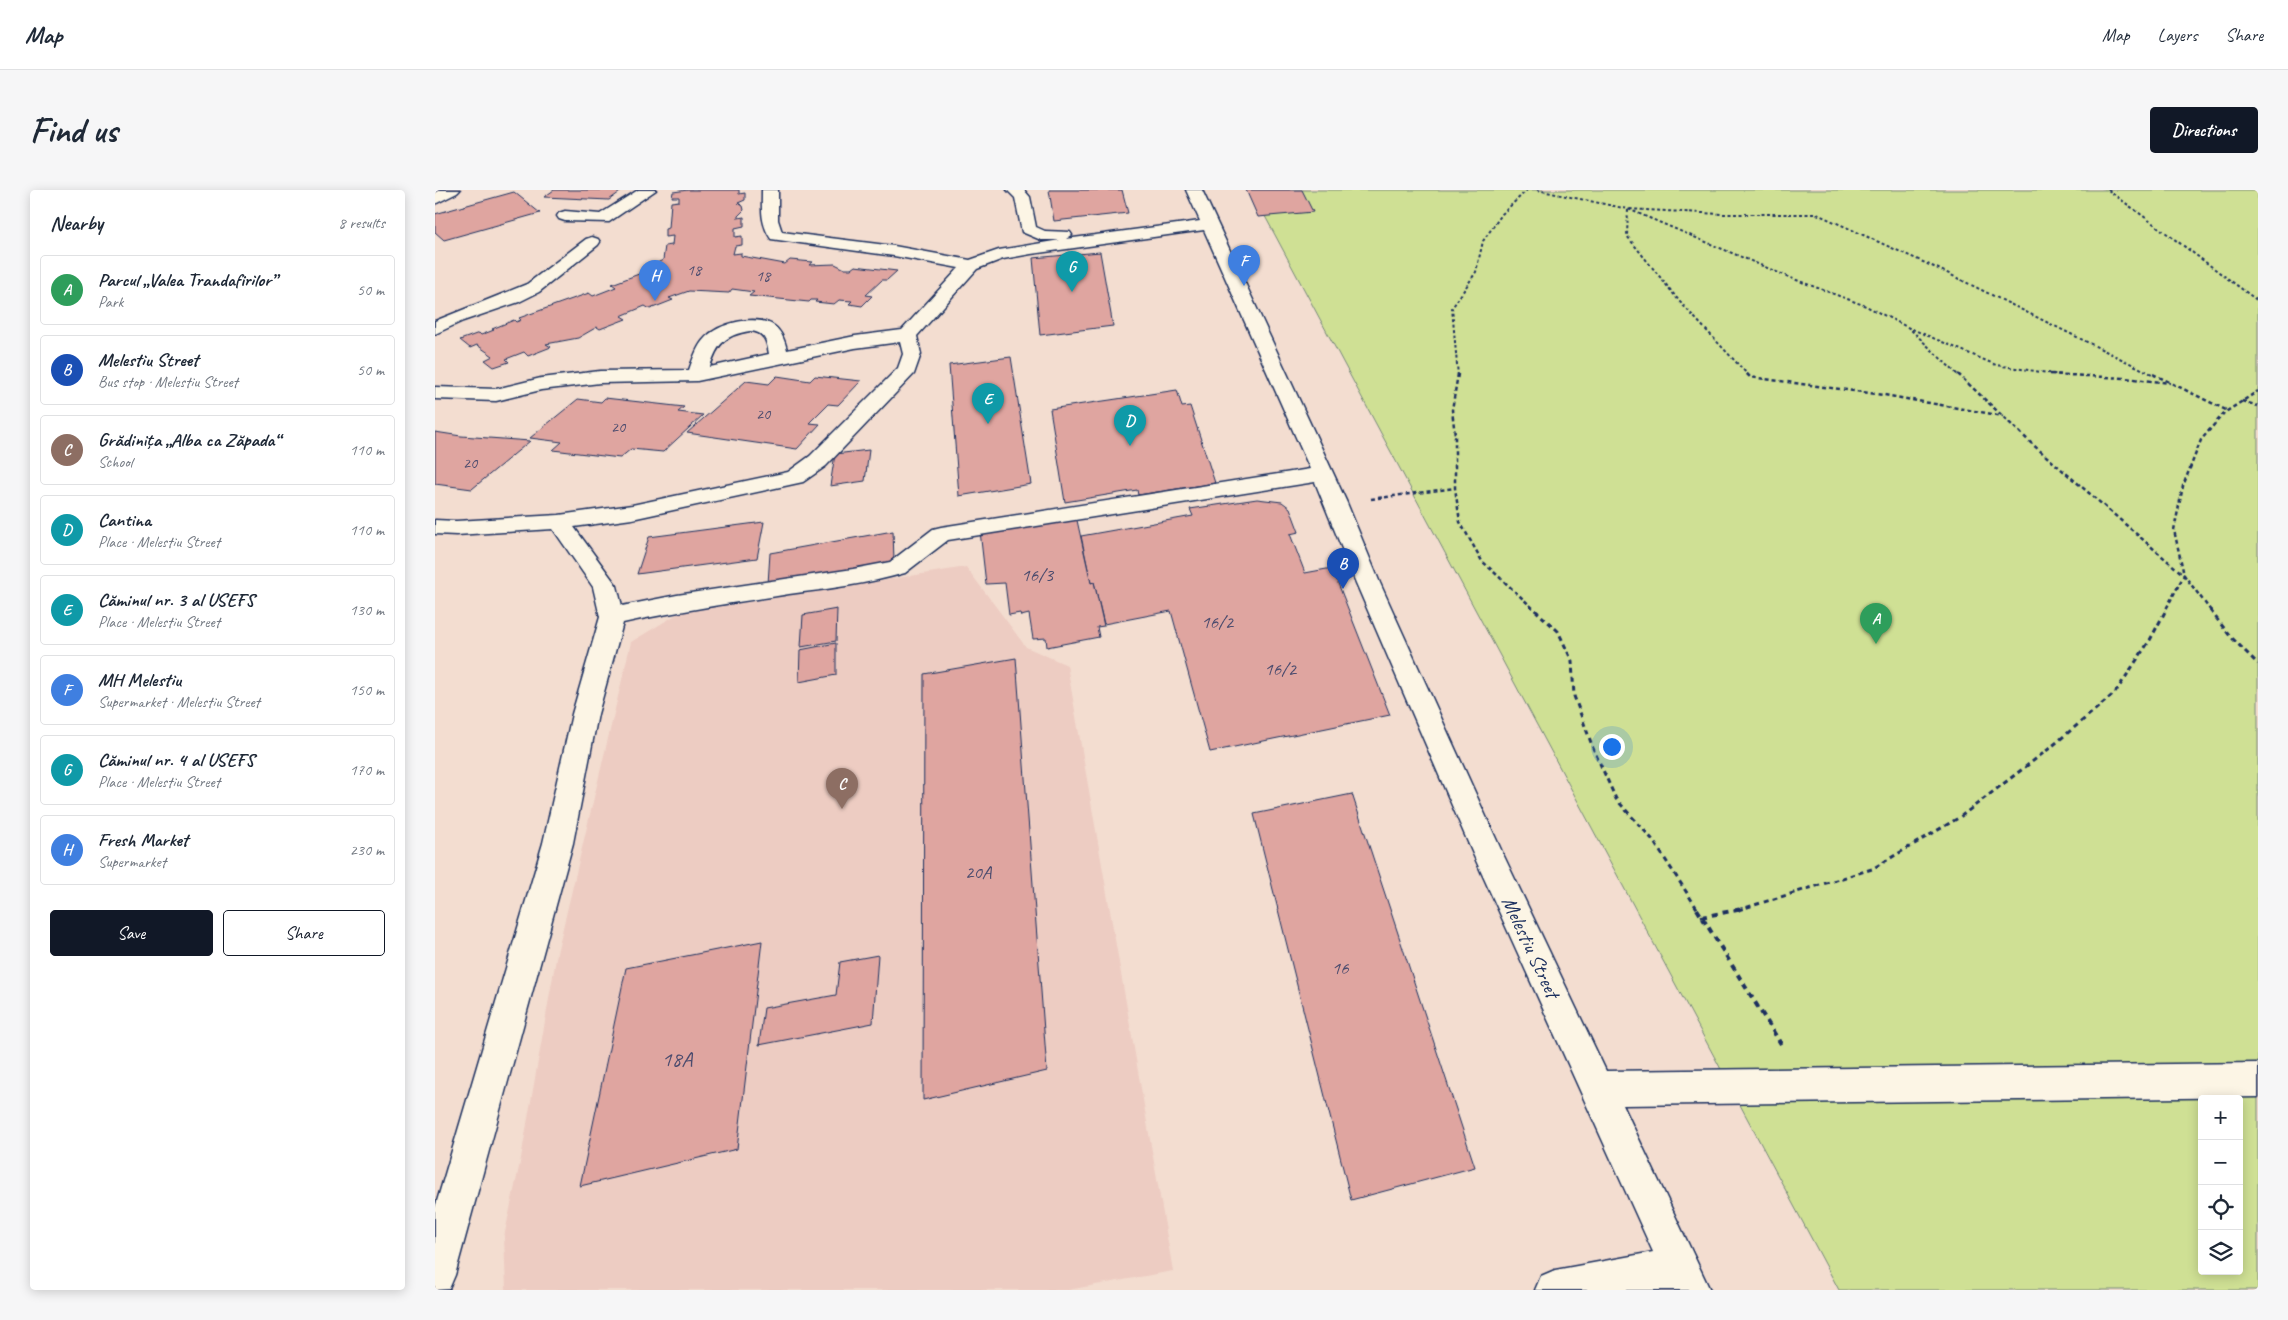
<!DOCTYPE html>
<html lang="en">
<head>
<meta charset="utf-8">
<style>
	body { margin:0; font-family:Caveat,sans-serif; background:#f6f6f7; color:#1f2937 }
	.controls { position:absolute; right:15px; bottom:15px; display:grid; overflow:hidden; border-radius:5px; box-shadow:0 2px 12px #0003 }
	.controls button { width:45px; height:45px; display:grid; place-items:center; padding:0; border:0; border-bottom:1px solid #e0e1e3; background:#fff; color:#1f2937; font:25px sans-serif }
	.you { position:absolute; left:1176px; top:556px; width:18px; height:18px; margin:-12px; border:4px solid #fff; border-radius:50%; background:#1a73e8; box-shadow:0 0 0 8px #1a73e833 }
	.badge { display:grid; place-items:center; width:32px; height:32px; border-radius:50%; background:#111827; color:#fff; font-size:16px; font-weight:700 }
	.pin { position:absolute; translate:-50% -41px; filter:drop-shadow(0 1px 2px #0008) }
	.pin::after { content:''; position:absolute; top:26px; width:18px; height:15px; background:inherit; clip-path:polygon(0 0,100% 0,50% 100%) }
	.list { margin:0; padding:0; list-style:none }
	h2 { display:flex; justify-content:space-between; align-items:center; height:65px; margin:0; padding:0 20px; font-size:21px }
	h2 small { font-size:16px; font-weight:400; color:#747a83 }
	.list li { display:grid; grid-template-columns:32px 1fr auto; gap:15px; align-items:center; box-sizing:border-box; height:70px; margin:0 10px 10px; padding:0 10px; border:1px solid #e0e1e3; border-radius:5px }
	.list b { display:block; font-size:19px; white-space:nowrap }
	.list p { margin:0; font-size:16px; white-space:nowrap; color:#747a83 }
	.list em { font-size:16px; font-style:normal; color:#747a83 }
	.actions { display:flex; gap:10px; padding:15px 20px }
	.actions a { flex:1; padding:11px 0; border:1px solid #111827; border-radius:5px; text-align:center; font-size:18px; color:#111827 }
	.actions .main { background:#111827; color:#fff }
	.icon { flex:none; width:28px; height:28px; fill:none; stroke:currentColor; stroke-width:2; stroke-linecap:round; stroke-linejoin:round }
	.map { position:relative; flex:none; width:1823px; height:1100px; overflow:hidden; border-radius:5px }
	header { display:flex; align-items:center; gap:30px; box-sizing:border-box; height:70px; padding:0 25px; background:#fff; border-bottom:1px solid #e0e1e3 }
	header strong { font-size:24px }
	nav { display:flex; gap:28px; margin-inline-start:auto; font-size:18px }
	.intro { display:flex; align-items:center; justify-content:space-between; box-sizing:border-box; height:120px; padding:0 30px }
	h1 { margin:0; font-size:35px }
	.button { padding:12px 22px; border-radius:5px; background:#111827; color:#fff; font-size:18px; font-weight:700 }
	main { display:flex; gap:30px; padding:0 30px }
	aside { flex:1; background:#fff; border-radius:5px; box-shadow:0 2px 12px #0003 }
	.map>svg:first-child { display:block }
	.built { fill:#edccc2 }
	.green { fill:#cfe094; stroke:#758879; fill-rule:evenodd }
	.building { fill:#dfa5a0; stroke:#1b2f5e }
	.lines { fill:none; stroke-linecap:round; stroke-linejoin:round }
	.minor-casing { stroke:#1b2f5e; stroke-width:3 }
	.path-far3 { stroke:#1b2f5e; stroke-width:2; stroke-dasharray:3 2.5; stroke-linecap:butt }
	.path-far2 { stroke:#1b2f5e; stroke-width:2.5; stroke-dasharray:4 3; stroke-linecap:butt }
	.path-far1 { stroke:#1b2f5e; stroke-width:3; stroke-dasharray:5 4; stroke-linecap:butt }
	.path { stroke:#1b2f5e; stroke-width:4; stroke-dasharray:6 5; stroke-linecap:butt }
	.minor { fill:#fcf5e5; fill-rule:evenodd }
	.labels { text-anchor:middle; dominant-baseline:central; stroke-width:5; stroke-linejoin:round; paint-order:stroke }
	.far-number-label { font-size:16px; fill:#4c4c6e }
	.number-label { font-size:19px; fill:#4c4c6e }
	.street-label { font-size:21px; fill:#1b2f5e; stroke:#fcf5e5 }
	.near-number-label { font-size:22px; fill:#4c4c6e }
</style>
</head>
<body>
<header>
<strong>Map</strong>
<nav><a>Map</a><a>Layers</a><a>Share</a></nav>
</header>
<div class="intro"><h1>Find us</h1><a class="button">Directions</a></div>
<main>
<aside>
<h2>Nearby<small>8 results</small></h2>
<ul class="list">
<li><span class="badge" style="background:#2e9e5b">A</span><div><b>Parcul „Valea Trandafirilor”</b><p>Park</p></div><em>50 m</em></li>
<li><span class="badge" style="background:#1a4fb4">B</span><div><b>Melestiu Street</b><p>Bus stop · Melestiu Street</p></div><em>50 m</em></li>
<li><span class="badge" style="background:#8d6e63">C</span><div><b>Grădinița „Alba ca Zăpada“</b><p>School</p></div><em>110 m</em></li>
<li><span class="badge" style="background:#0f9aa8">D</span><div><b>Cantina</b><p>Place · Melestiu Street</p></div><em>110 m</em></li>
<li><span class="badge" style="background:#0f9aa8">E</span><div><b>Căminul nr. 3 al USEFS</b><p>Place · Melestiu Street</p></div><em>130 m</em></li>
<li><span class="badge" style="background:#3f7fe0">F</span><div><b>MH Melestiu</b><p>Supermarket · Melestiu Street</p></div><em>150 m</em></li>
<li><span class="badge" style="background:#0f9aa8">G</span><div><b>Căminul nr. 4 al USEFS</b><p>Place · Melestiu Street</p></div><em>170 m</em></li>
<li><span class="badge" style="background:#3f7fe0">H</span><div><b>Fresh Market</b><p>Supermarket</p></div><em>230 m</em></li>
</ul>
<div class="actions"><a class="main">Save</a><a>Share</a></div>
</aside>
<div class="map">
<svg width="1823" height="1100" viewBox="0 0 1823 1100">
	<rect width="100%" height="100%" fill="#f3ddd0"/>
	<filter id="ink" filterUnits="userSpaceOnUse"><feTurbulence type="fractalNoise" baseFrequency=".02" numOctaves="2"/><feDisplacementMap in="SourceGraphic" scale="10" xChannelSelector="R" yChannelSelector="G"/><feConvolveMatrix kernelMatrix="1 2 1 2 8 2 1 2 1" color-interpolation-filters="sRGB"/></filter>
	<g filter="url(#ink)">
		<!-- built -->
		<polygon class="built" points="531,377 591,457 632,475 738,1081 633,1100 71,1100 69,1047 86,968 122,763 196,452 244,423"/>
		<!-- green -->
		<path class="green" d="M816 0H1823V1100H1404ZM1767 909H1804V1081H1767Z"/>
		<!-- building -->
		<g class="building">
			<polygon points="119,0 188,0 174,10 109,7"/>
			<polygon points="253,0 304,0 304,4 310,3 310,10 303,13 308,16 309,20 303,26 303,28 309,27 309,36 300,38 300,47 307,46 307,55 300,56 298,64 306,63 306,66 350,74 355,70 378,72 374,75 400,74 410,79 416,79 420,76 462,81 452,90 447,90 431,105 437,106 427,116 414,114 417,111 404,110 399,114 380,112 382,110 376,110 374,112 314,106 319,102 297,99 294,103 254,101 234,108 238,110 215,119 210,116 186,126 191,129 165,139 162,137 143,148 111,154 116,157 93,166 89,162 71,169 74,172 59,177 50,170 58,166 42,155 35,158 25,150 44,143 46,145 59,140 57,139 79,130 81,132 86,130 84,128 154,103 158,106 181,97 177,94 212,81 218,75 228,70 230,56 237,55 238,46 230,47 230,39 234,38 236,12 244,11 244,7 237,7 238,2"/>
			<polygon points="614,0 687,0 693,23 619,31"/>
			<polygon points="811,0 867,0 878,22 823,27"/>
			<polygon points="79,2 105,23 9,50 0,42 0,24"/>
			<polygon points="665,62 678,136 605,145 598,68"/>
			<polygon points="576,167 596,294 524,306 514,175"/>
			<polygon points="342,186 375,191 380,186 426,191 403,215 393,214 374,233 385,234 362,259 252,243 311,191 334,194"/>
			<polygon points="742,200 747,217 755,216 780,293 703,305 702,300 630,312 615,219"/>
			<polygon points="170,208 249,217 243,222 268,225 228,262 196,259 185,268 118,260 127,252 95,248 143,209 166,212"/>
			<polygon points="0,242 26,246 95,251 37,299 0,294"/>
			<polygon points="434,260 430,291 395,296 400,264"/>
			<polygon points="822,309 847,312 855,318 864,342 855,344 870,383 897,378 955,525 775,562 736,421 669,434 659,392 656,393 646,346 758,326 755,319"/>
			<polygon points="641,326 656,393 659,392 669,436 662,437 664,447 612,457 611,448 598,449 594,424 586,426 585,423 574,425 570,393 551,394 545,341"/>
			<polygon points="329,332 322,368 202,384 214,347"/>
			<polygon points="458,341 459,371 333,394 335,363"/>
			<polygon points="402,419 401,451 366,457 368,425"/>
			<polygon points="401,453 401,485 364,492 365,460"/>
			<polygon points="581,468 612,881 488,910 489,484"/>
			<polygon points="917,604 1040,977 916,1010 819,624"/>
			<polygon points="327,751 302,959 145,996 191,778"/>
			<polygon points="443,765 438,833 324,855 329,818 401,805 405,772"/>
		</g>
		<g class="lines">
			<defs>
				<g id="minor">
					<polygon points="5,0 25,0 22,3 0,14 0,3"/>
					<polygon points="203,0 221,0 174,32 130,31 124,29 122,26 124,23 130,21 165,24"/>
					<path d="M327 0H343V30L347 42 459 56 535 70 564 60 625 50H606L587 42 580 8 572 0H589L595 7 601 37 610 41 635 42 637 45 631 49 765 31 751 0H767L912 313 945 393 1068 664 1171 881 1823 873V907L1188 915 1275 1100H1100L1106 1086 1120 1080 1218 1062 1038 664 921 393 880 292 513 350 470 383C432 394 393 399 354 404 298 413 243 421 188 433L163 524 138 653 20 1085 14 1099 0 1100V1018L108 653 137 524 165 427 158 397 118 339 21 345 0 344V330L21 331 124 325 197 315 353 282 375 266 463 178 468 164 465 152 420 158 262 191 165 193 106 200 61 211 0 209V197L61 199 106 188 165 181 254 180C258 169 262 156 270 148 284 133 318 125 336 134 346 139 350 151 352 160L420 146 467 140 524 78 459 66 336 49C325 33 327 19 327 0ZM769 40 875 279 506 337 498 339 455 372 418 379 242 405 187 416 182 396 139 337 197 329 368 292 391 276 479 184 486 164 482 146 542 79 568 69 596 64ZM315 141C330 142 332 152 334 164L275 177C282 154 290 145 315 141Z"/>
					<polygon points="157,47 163,49 165,52 163,55 104,102 84,112 28,131 0,144 0,131 92,94 151,49"/>
				</g>
			</defs>
			<!-- minor casing -->
			<use href="#minor" class="minor-casing"/>
			<!-- path-far3 -->
			<g class="path-far3">
				<polyline points="1102,0 1193,19 1356,88 1431,116 1474,138 1524,186"/>
				<polyline points="1673,0 1823,111"/>
				<polyline points="1477,139 1561,175 1632,186"/>
				<polyline points="1023,186 1017,118 1041,82 1048,51 1067,24 1092,0"/>
				<polyline points="1314,186 1245,112 1192,46 1193,19 1286,24 1382,24 1510,82 1721,186"/>
			</g>
			<!-- path-far2 -->
			<g class="path-far2">
				<polyline points="1023,184 1017,220 1020,245 1020,298 1025,332 1047,371 1101,421"/>
				<polyline points="1312,184 1315,187 1449,205 1568,226"/>
				<polyline points="1523,184 1596,253 1749,385 1730,421"/>
				<polyline points="1615,184 1689,188 1735,193"/>
				<polyline points="1718,184 1793,221"/>
				<polyline points="1807,211 1823,216"/>
				<polyline points="936,309 1020,298"/>
				<polyline points="1776,421 1749,385 1739,340 1748,296 1766,250 1789,223 1823,201"/>
			</g>
			<!-- path-far1 -->
			<g class="path-far1">
				<polyline points="1100,420 1123,441 1137,471 1139,506 1158,558 1181,609 1217,649 1263,720"/>
				<polyline points="1775,420 1795,446 1823,474"/>
				<polyline points="1303,720 1437,679 1525,627 1615,558 1680,503 1715,450 1731,420"/>
			</g>
			<!-- path -->
			<g class="path">
				<polyline points="1262,719 1346,854"/>
				<polyline points="1266,727 1307,719"/>
			</g>
			<!-- minor -->
			<use href="#minor" class="minor"/>
		</g>
	</g>
	<g class="labels">
		<!-- far-number labels -->
		<g class="far-number-label">
			<text x="259" y="80">18</text>
			<text x="328" y="86">18</text>
			<text x="328" y="224">20</text>
			<text x="183" y="237">20</text>
			<text x="35" y="273">20</text>
		</g>
		<!-- number labels -->
		<g class="number-label">
			<text x="602" y="385">16/3</text>
			<text x="782" y="432">16/2</text>
			<text x="845" y="479">16/2</text>
			<text x="543" y="682">20A</text>
			<text x="905" y="778">16</text>
		</g>
		<!-- street labels -->
		<g class="street-label">
			<text transform="translate(1096 757) rotate(65)">Melestiu Street</text>
		</g>
		<!-- near-number labels -->
		<g class="near-number-label">
			<text x="242" y="869">18A</text>
		</g>
	</g>
</svg>
<div class="controls">
<button>+</button>
<button>−</button>
<button><svg class="icon" aria-label="locate" viewBox="0 0 24 24"><circle cx="12" cy="12" r="6"/><path d="M12 2v4M12 18v4M2 12h4M18 12h4"/></svg></button>
<button><svg class="icon" aria-label="layers" viewBox="0 0 24 24"><path d="M12 4l9 5-9 5-9-5zM3 14l9 5 9-5"/></svg></button>
</div>
<div class="you"></div>
<div class="pin badge" style="left:1441px;top:454px;background:#2e9e5b">A</div>
<div class="pin badge" style="left:908px;top:399px;background:#1a4fb4">B</div>
<div class="pin badge" style="left:407px;top:619px;background:#8d6e63">C</div>
<div class="pin badge" style="left:695px;top:256px;background:#0f9aa8">D</div>
<div class="pin badge" style="left:553px;top:234px;background:#0f9aa8">E</div>
<div class="pin badge" style="left:809px;top:96px;background:#3f7fe0">F</div>
<div class="pin badge" style="left:637px;top:102px;background:#0f9aa8">G</div>
<div class="pin badge" style="left:220px;top:111px;background:#3f7fe0">H</div>
</div>
</main>
</body>
</html>
